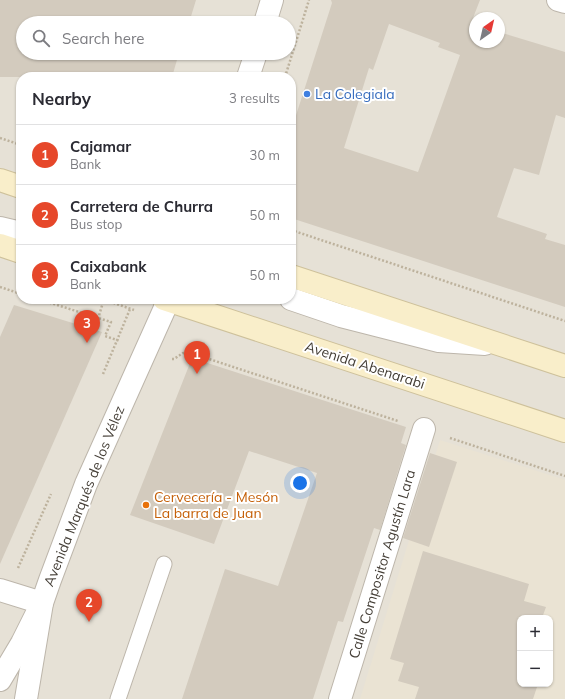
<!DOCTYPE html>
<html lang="en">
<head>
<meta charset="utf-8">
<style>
	body { margin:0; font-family:Mulish,sans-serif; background:#f2f2f3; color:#2b2b33 }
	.controls { position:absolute; right:12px; bottom:12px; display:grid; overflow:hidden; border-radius:8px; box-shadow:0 1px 3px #0004 }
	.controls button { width:36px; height:36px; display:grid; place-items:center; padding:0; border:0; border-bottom:1px solid #e1e1e2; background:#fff; color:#2b2b33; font:20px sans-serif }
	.compass { position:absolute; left:469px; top:12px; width:36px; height:36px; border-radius:50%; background:#fff; box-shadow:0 1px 3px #0004; rotate:34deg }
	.you { position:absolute; left:300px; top:483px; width:14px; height:14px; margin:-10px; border:3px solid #fff; border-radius:50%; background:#1a73e8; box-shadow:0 0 0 6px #1a73e833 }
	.badge { display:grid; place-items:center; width:26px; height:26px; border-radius:50%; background:#e6472a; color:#fff; font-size:13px; font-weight:700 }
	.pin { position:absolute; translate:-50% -33px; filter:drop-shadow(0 1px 2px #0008) }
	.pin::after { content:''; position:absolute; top:21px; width:14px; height:12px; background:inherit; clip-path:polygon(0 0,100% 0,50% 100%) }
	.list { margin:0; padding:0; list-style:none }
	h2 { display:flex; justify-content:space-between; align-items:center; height:52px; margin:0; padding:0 16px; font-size:17px }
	h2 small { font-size:13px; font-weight:400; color:#7c7c81 }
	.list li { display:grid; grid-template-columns:26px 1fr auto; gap:12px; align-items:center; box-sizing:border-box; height:60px; padding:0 16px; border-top:1px solid #e1e1e2 }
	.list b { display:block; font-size:15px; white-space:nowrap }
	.list p { margin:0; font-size:13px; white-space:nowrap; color:#7c7c81 }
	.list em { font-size:13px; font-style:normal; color:#7c7c81 }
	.icon { flex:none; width:22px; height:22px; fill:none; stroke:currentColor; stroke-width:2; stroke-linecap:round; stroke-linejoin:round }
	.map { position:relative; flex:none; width:565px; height:699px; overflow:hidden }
	.search { position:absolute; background:#fff; box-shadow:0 1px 3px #0004; left:16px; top:16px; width:280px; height:44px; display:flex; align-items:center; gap:10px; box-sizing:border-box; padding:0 14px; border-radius:22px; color:#7c7c81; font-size:15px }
	.panel { position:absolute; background:#fff; box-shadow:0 1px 3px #0004; left:16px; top:72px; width:280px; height:232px; border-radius:16px }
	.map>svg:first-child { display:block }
	.residential { fill:#e6e1d6; fill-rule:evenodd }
	.education { fill:#eae3d3; fill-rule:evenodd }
	.building { fill:#d3cbbe; fill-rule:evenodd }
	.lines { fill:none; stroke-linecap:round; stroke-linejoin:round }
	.service-casing { stroke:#bdb6ab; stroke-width:17 }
	.pedestrian-casing { stroke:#bdb6ab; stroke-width:24 }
	.minor-casing { stroke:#bdb6ab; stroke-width:24 }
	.tertiary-casing { stroke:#bdb6ab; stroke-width:24 }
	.secondary-casing { stroke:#cec19b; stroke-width:24 }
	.path { stroke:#bdb29d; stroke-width:2.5; stroke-dasharray:2 2; stroke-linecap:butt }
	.service { stroke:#fff; stroke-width:15 }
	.pedestrian { stroke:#fff; stroke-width:22 }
	.minor { stroke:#fff; stroke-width:22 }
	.tertiary { stroke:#fff; stroke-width:22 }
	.secondary { stroke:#f9eeca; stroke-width:22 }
	.shop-dot { fill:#3f7fe0; stroke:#fff; stroke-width:1.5 }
	.food-dot { fill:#e8710a; stroke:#fff; stroke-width:1.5 }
	.labels { text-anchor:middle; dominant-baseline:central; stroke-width:4; stroke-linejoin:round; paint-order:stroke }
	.shop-label { font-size:14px; fill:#366cbe; stroke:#fff; text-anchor:start }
	.street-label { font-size:14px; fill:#453f37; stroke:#fff }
	.food-label { font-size:14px; fill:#c56008; stroke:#fff; text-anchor:start }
</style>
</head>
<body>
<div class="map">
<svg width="565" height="699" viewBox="0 0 565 699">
	<rect width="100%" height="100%" fill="#f2efe8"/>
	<!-- residential -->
	<path class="residential" d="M0 0H565V699H0ZM475 18H499V42H475ZM23 23H289V53H23ZM21 77H291V299H21ZM520 618H550V684H520Z"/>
	<!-- education -->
	<path class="education" d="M440 440 565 480V699H360ZM520 618H550V684H520Z"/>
	<!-- building -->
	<g class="building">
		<polygon points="0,0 196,0 189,23 23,23 23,53 179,53 172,77 0,77"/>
		<path d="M331 0H480L471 23 475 25V42H499V32L565 52V118L556 115 539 175 514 168 497 217 547 234 545 239 565 245V307L291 218V131L332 3ZM389 24 440 43 438 47 460 55 418 172 344 148 369 68 373 70Z"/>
		<polygon points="14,305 102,332 0,564 0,337"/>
		<polygon points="192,358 406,427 401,443 406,445 380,530 374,528 343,622 338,621 313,699 182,699 225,569 278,586 317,473 249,451 214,544 130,515"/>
		<polygon points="430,453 457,462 429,547 403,538"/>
		<polygon points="423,551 529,584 524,601 546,607 542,618 520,618 520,684 538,684 533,699 415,699 419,687 398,681 404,663 390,659"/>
	</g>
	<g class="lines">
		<defs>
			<polyline id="service" points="118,699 164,564"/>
			<polyline id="pedestrian" points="340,699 424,429"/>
			<g id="minor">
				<polyline points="558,0 565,2"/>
				<polyline points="0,228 21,233"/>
				<polyline points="291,299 341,316 439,341 485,344"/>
				<polyline points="0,590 42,603 22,643 0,680"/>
				<polyline points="26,699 42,603 50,580 86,484 169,299"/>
			</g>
			<g id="tertiary">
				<polyline points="265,23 272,0"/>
				<polyline points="248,77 256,53"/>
			</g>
			<g id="secondary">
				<polyline points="0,180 21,187"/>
				<polyline points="0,245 21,252"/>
				<polyline points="291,276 565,366"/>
				<polyline points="164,299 565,431"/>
			</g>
		</defs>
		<!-- service casing -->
		<use href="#service" class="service-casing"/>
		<!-- pedestrian casing -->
		<use href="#pedestrian" class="pedestrian-casing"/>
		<!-- minor casing -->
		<use href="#minor" class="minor-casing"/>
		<!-- tertiary casing -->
		<use href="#tertiary" class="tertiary-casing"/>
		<!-- secondary casing -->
		<use href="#secondary" class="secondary-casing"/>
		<!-- path -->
		<g class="path">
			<polyline points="285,77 309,0"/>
			<polyline points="0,138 21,145"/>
			<polyline points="291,230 565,321"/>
			<polyline points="0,287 21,294"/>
			<polyline points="38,299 111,322 105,336 120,341"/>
			<polyline points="102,299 134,310"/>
			<polyline points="98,319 104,299"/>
			<polyline points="200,356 204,341"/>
			<polyline points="172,359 174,359 183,353 200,356 398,421"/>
			<polyline points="103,374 130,309"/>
			<polyline points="450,438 565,476"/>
			<polyline points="18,568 51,494"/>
		</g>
		<!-- service -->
		<use href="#service" class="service"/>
		<!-- pedestrian -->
		<use href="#pedestrian" class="pedestrian"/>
		<!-- minor -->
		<use href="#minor" class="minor"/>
		<!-- tertiary -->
		<use href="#tertiary" class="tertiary"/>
		<!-- secondary -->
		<use href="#secondary" class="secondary"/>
	</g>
	<!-- markers -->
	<circle class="shop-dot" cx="307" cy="94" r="4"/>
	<circle class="food-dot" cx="146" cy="505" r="4"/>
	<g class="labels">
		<!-- shop labels -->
		<g class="shop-label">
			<text x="315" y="94">La Colegiala</text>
		</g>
		<!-- street labels -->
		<g class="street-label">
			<text transform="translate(365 365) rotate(18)">Avenida Abenarabi</text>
			<text transform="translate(84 496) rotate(-68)">Avenida Marqués de los Vélez</text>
			<text transform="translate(382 564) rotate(-73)">Calle Compositor Agustín Lara</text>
		</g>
		<!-- food labels -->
		<g class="food-label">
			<text x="154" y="497">Cervecería - Mesón<tspan x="154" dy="16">La barra de Juan</tspan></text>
		</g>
	</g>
</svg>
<div class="controls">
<button>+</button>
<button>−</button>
</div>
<svg class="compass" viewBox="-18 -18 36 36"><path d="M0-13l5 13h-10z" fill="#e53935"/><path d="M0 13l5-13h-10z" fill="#7c7c81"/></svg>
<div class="you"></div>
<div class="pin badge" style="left:197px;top:374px">1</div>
<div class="pin badge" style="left:89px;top:622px">2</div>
<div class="pin badge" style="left:87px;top:343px">3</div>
<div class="search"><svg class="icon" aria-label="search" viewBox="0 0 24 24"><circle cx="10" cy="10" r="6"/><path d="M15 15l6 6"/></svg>Search here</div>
<section class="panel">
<h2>Nearby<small>3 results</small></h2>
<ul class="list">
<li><span class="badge">1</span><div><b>Cajamar</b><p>Bank</p></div><em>30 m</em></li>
<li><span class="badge">2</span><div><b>Carretera de Churra</b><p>Bus stop</p></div><em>50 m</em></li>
<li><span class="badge">3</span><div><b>Caixabank</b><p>Bank</p></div><em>50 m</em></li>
</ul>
</section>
</div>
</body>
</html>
